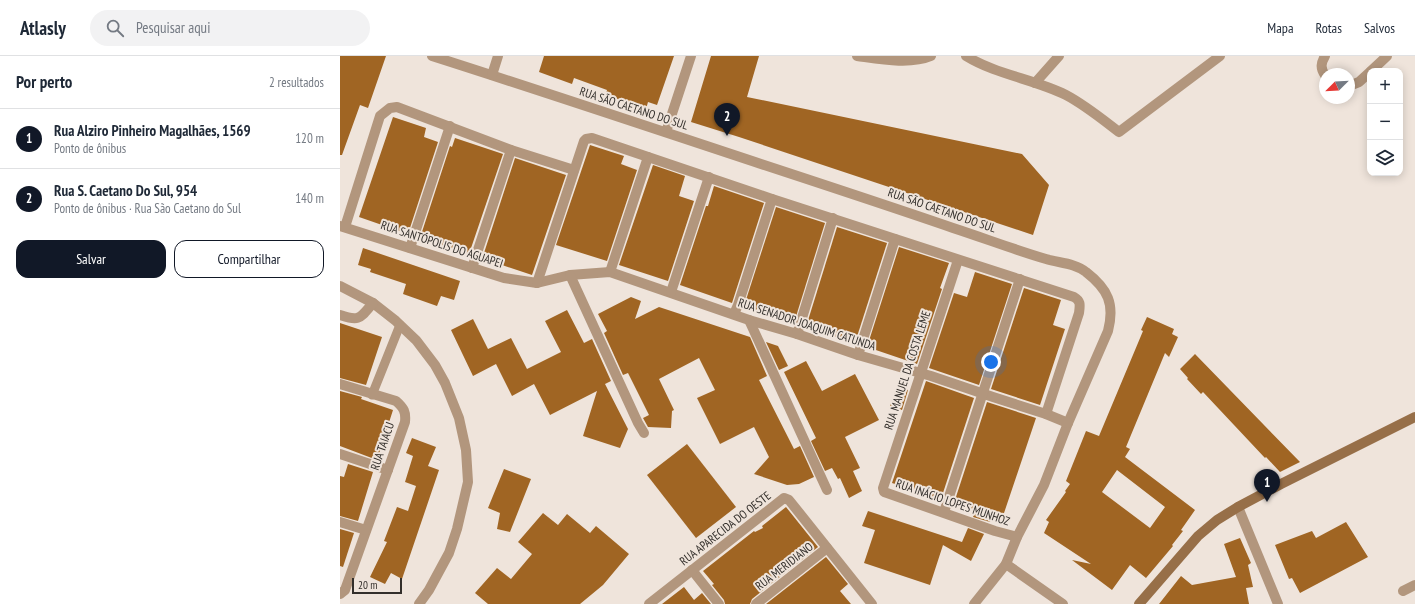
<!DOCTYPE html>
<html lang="pt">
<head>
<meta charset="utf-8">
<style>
	body { margin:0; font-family:"PT Sans Narrow",sans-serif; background:#f2f2f3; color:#1f2937 }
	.controls { position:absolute; right:12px; top:12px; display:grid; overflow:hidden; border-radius:8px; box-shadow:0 2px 10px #0003 }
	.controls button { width:36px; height:36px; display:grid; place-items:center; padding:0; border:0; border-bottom:1px solid #e0e1e3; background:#fff; color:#1f2937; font:20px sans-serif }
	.compass { position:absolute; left:979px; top:12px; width:36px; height:36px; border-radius:50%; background:#fff; box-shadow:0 2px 10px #0003; rotate:246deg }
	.scale { position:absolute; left:12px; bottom:10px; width:50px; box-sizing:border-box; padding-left:4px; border:2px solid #332f2b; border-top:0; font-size:11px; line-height:14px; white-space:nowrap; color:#332f2b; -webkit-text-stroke:3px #efe4db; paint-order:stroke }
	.you { position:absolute; left:651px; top:306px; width:14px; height:14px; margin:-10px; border:3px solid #fff; border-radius:50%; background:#1a73e8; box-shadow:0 0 0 6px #1a73e833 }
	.badge { display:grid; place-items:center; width:26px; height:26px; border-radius:50%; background:#111827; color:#fff; font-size:13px; font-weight:700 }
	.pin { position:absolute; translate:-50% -33px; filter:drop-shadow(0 1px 2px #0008) }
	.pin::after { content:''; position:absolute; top:21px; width:14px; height:12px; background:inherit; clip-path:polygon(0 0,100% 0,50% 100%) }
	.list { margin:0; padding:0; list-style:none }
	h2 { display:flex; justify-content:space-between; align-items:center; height:52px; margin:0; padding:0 16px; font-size:17px }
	h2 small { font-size:13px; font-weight:400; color:#747a83 }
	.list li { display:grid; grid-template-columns:26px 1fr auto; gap:12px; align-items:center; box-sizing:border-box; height:60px; padding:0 16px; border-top:1px solid #e0e1e3 }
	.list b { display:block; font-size:15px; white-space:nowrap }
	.list p { margin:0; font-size:13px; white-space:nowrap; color:#747a83 }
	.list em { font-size:13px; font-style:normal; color:#747a83 }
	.actions { display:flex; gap:8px; padding:12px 16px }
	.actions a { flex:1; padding:9px 0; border:1px solid #111827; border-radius:12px; text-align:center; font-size:14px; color:#111827 }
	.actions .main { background:#111827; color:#fff }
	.icon { flex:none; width:22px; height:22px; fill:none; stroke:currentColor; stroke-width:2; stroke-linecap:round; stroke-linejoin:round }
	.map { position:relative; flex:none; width:1075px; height:548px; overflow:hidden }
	header { display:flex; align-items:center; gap:24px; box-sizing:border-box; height:56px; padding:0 20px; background:#fff; border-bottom:1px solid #e0e1e3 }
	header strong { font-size:19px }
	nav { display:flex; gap:22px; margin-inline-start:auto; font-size:14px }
	.search { width:280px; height:36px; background:#f2f2f3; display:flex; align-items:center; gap:10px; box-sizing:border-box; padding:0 14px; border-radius:22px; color:#747a83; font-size:15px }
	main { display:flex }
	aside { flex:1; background:#fff }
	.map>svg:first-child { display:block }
	.building { fill:#a06523; fill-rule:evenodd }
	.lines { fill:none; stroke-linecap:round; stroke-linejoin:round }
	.lane { stroke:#b2967d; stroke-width:9 }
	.street { stroke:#b2967d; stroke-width:10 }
	.secondary { stroke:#976f48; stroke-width:10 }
	.labels { text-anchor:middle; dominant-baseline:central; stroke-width:4; stroke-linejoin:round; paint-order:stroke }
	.street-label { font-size:12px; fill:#332f2b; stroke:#efe4db }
</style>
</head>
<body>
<header>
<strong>Atlasly</strong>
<div class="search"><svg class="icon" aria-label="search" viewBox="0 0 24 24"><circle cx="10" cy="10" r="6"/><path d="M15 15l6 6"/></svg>Pesquisar aqui</div>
<nav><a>Mapa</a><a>Rotas</a><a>Salvos</a></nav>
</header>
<main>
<aside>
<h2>Por perto<small>2 resultados</small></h2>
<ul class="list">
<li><span class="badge">1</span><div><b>Rua Alziro Pinheiro Magalhães, 1569</b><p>Ponto de ônibus</p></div><em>120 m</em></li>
<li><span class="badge">2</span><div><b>Rua S. Caetano Do Sul, 954</b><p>Ponto de ônibus · Rua São Caetano do Sul</p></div><em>140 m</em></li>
</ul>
<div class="actions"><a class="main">Salvar</a><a>Compartilhar</a></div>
</aside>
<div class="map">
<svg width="1075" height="548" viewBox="0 0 1075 548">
	<rect width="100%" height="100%" fill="#efe4db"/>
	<!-- building -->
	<g class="building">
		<polygon points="0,0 46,0 28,52 20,49 2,99 0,99"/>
		<polygon points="204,0 334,0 317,49 308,46 306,53 266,39 267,34 234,22 232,28 199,16"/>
		<polygon points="371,0 419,0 407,41 682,98 709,129 693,179 399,81 351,66"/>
		<polygon points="53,61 86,72 84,81 98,86 68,178 19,161"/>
		<polygon points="115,82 163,98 129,198 80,182 110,90 112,91"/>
		<polygon points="250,89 284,100 281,108 297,114 267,205 216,189"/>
		<polygon points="175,102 226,119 192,219 159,208 159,206 143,200"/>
		<polygon points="313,109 345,120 339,140 354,145 328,225 279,209"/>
		<polygon points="374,130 424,147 392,247 340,229 366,150 368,150"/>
		<polygon points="436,151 485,167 454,267 404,250"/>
		<polygon points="497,171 547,187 515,287 466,271"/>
		<polygon points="559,191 609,207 600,232 602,233 577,308 527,291"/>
		<polygon points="23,192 120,225 114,244 101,240 97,250 63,238 66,228 30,216 31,213 18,209"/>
		<polygon points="635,216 672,228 639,329 589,312 614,237 627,241"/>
		<polygon points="684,232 721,244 713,269 725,273 700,349 651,333"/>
		<polygon points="291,241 301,245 295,263 319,251 410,281 427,320 419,324 454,393 460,390 474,421 459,428 447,429 414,418 429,401 414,371 380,388 357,342 375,334 359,302 319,323 334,354 332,355 331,372 308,371 303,362 309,359 288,317 283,319 264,277 267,275 258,258"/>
		<polygon points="227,254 244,287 252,283 271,325 265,328 288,373 280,392 243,380 257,335 210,359 194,328 172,340 156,308 133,320 111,274 133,263 148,293 171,282 187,313 221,296 205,265"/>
		<path d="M807 261 834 273 832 278 838 281 829 301 825 297 786 391 790 393 785 401 855 454 841 474 843 475 832 489 833 490 806 522 790 509 772 534 732 504 751 508 704 477 709 466 706 464 726 436 725 435 730 428 726 425 746 375 759 380 803 275 801 274ZM777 414 825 451 810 472 762 436Z"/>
		<polygon points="0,267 42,281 26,329 0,322"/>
		<polygon points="426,286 438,290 448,310 439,314"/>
		<polygon points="855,298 960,406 940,416 926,401 925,402 863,336 861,338 847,323 848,322 840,313"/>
		<polygon points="466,305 482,335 515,318 539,364 505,381 520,412 513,415 522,435 509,442 500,422 498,423 492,412 485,415 471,385 476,382 444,316"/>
		<polygon points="586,325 634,342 601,443 552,427"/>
		<polygon points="557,330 568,334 562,354 550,350"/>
		<polygon points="0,335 22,341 21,343 53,354 37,404 0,390"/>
		<polygon points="647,346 696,362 662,463 653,460 650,466 633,461 636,454 614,447"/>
		<polygon points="72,382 96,391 88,410 99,414 62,523 51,517 45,528 30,521 47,486 44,485 57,451 68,455 76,430 65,426 73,400 66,397"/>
		<polygon points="347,388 396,451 356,482 307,419"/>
		<polygon points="8,408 33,416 18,465 0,460 0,420 4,421"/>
		<polygon points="164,413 191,423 170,476 157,473 160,457 148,452"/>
		<polygon points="446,451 478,491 412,543 410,548 385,548 384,544 372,529 374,528 363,515 414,475 415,476 423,472 422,470"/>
		<polygon points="528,455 622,486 628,472 644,478 631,505 603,489 590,529 524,507 535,474 522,470"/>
		<polygon points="203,457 218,469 227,458 250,477 256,470 289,498 263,529 240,548 148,548 135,537 157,512 171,523 192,498 178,486"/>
		<polygon points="1006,466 1028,501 960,537 952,522 949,523 935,489 972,475 976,482"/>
		<polygon points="0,473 14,477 3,511 0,510"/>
		<polygon points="900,482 911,507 908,509 913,531 906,532 909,548 819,548 841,520 852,529 896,521 884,488"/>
		<polygon points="486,501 508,528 500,535 511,548 426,548"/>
		<polygon points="344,531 354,544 362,537 371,548 322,548"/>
	</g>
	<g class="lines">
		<!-- lane -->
		<polyline class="lane" points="32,339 60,269"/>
		<!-- street -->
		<g class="street">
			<path d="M92 0C202 35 312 72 421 108 485 129 549 150 613 172 644 182 675 194 706 203 719 207 735 207 746 216 768 233 775 248 768 275L728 367 704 429 677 481 666 508 634 548"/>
			<path d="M517 0C539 3 570 9 591 0"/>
			<path d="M626 0C657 19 694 23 726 39 745 49 762 63 779 76L880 0"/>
			<path d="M985 0C981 7 980 12 985 19"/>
			<polyline points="1031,15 1047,0"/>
			<polyline points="152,19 158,0"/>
			<polyline points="695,27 719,0"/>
			<polyline points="1009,30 1019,26 1030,16"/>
			<polyline points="326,76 351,0"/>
			<polyline points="0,170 164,222 197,227 230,219 270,216 409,264 457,278 518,299 591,320 653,341 706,358 728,367"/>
			<polyline points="5,171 40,60 50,52 57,51 171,94 234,114"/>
			<polyline points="70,192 110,70"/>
			<polyline points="618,204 543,432 544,436 547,437 655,475 677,481"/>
			<polyline points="132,212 171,94"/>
			<polyline points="270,216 308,101"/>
			<polyline points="230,219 298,367 304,377"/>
			<path d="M197 227 244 85 246 83 252 82 432 143 734 241C741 245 740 249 739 257L706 358"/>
			<polyline points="0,230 33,247 56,265 76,284 95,309 105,327 119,362 126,394 128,426 117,473 109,497 89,534 79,548"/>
			<polyline points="331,236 369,121"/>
			<polyline points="394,258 398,249 432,143"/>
			<path d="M0 259C20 266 20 262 33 247"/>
			<polyline points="409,264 487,434"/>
			<polyline points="457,278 493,162"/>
			<polyline points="518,299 555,183"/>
			<path d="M0 328 56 345C64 352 66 356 65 366L5 534 0 538"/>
			<polyline points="0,398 48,414"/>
			<polyline points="898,451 938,548"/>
			<polyline points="604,456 680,223"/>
			<polyline points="0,466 26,474"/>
			<polyline points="666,508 723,548"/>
			<polyline points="352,514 379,548"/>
			<polyline points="1063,535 1075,529"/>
			<polyline points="309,548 444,442 449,444 532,548"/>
			<polyline points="416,548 487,492"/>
		</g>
		<!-- secondary -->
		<polyline class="secondary" points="799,548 858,480 877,464 898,451 941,428 1075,361"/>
	</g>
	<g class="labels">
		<!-- street labels -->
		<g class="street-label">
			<text transform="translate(294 52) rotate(18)">RUA SÃO CAETANO DO SUL</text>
			<text transform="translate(602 154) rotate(19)">RUA SÃO CAETANO DO SUL</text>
			<text transform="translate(102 188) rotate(18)">RUA SANTÓPOLIS DO AGUAPEI</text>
			<text transform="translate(467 268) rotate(18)">RUA SENADOR JOAQUIM CATUNDA</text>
			<text transform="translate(567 314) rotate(-72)">RUA MANUEL DA COSTA LEME</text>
			<text transform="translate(42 390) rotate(-71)">RUA TAIACU</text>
			<text transform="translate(613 446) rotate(19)">RUA INÁCIO LOPES MUNHOZ</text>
			<text transform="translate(385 472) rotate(-38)">RUA APARECIDA DO OESTE</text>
			<text transform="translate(444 510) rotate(-38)">RUA MERIDIANO</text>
		</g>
	</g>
</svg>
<div class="controls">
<button>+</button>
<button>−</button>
<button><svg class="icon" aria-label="layers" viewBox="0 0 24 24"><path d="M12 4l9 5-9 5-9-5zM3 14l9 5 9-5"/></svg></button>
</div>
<svg class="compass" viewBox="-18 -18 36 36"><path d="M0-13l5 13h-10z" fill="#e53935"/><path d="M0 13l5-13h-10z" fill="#747a83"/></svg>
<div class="scale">20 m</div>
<div class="you"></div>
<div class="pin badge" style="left:927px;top:446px">1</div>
<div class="pin badge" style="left:387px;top:80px">2</div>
</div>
</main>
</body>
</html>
